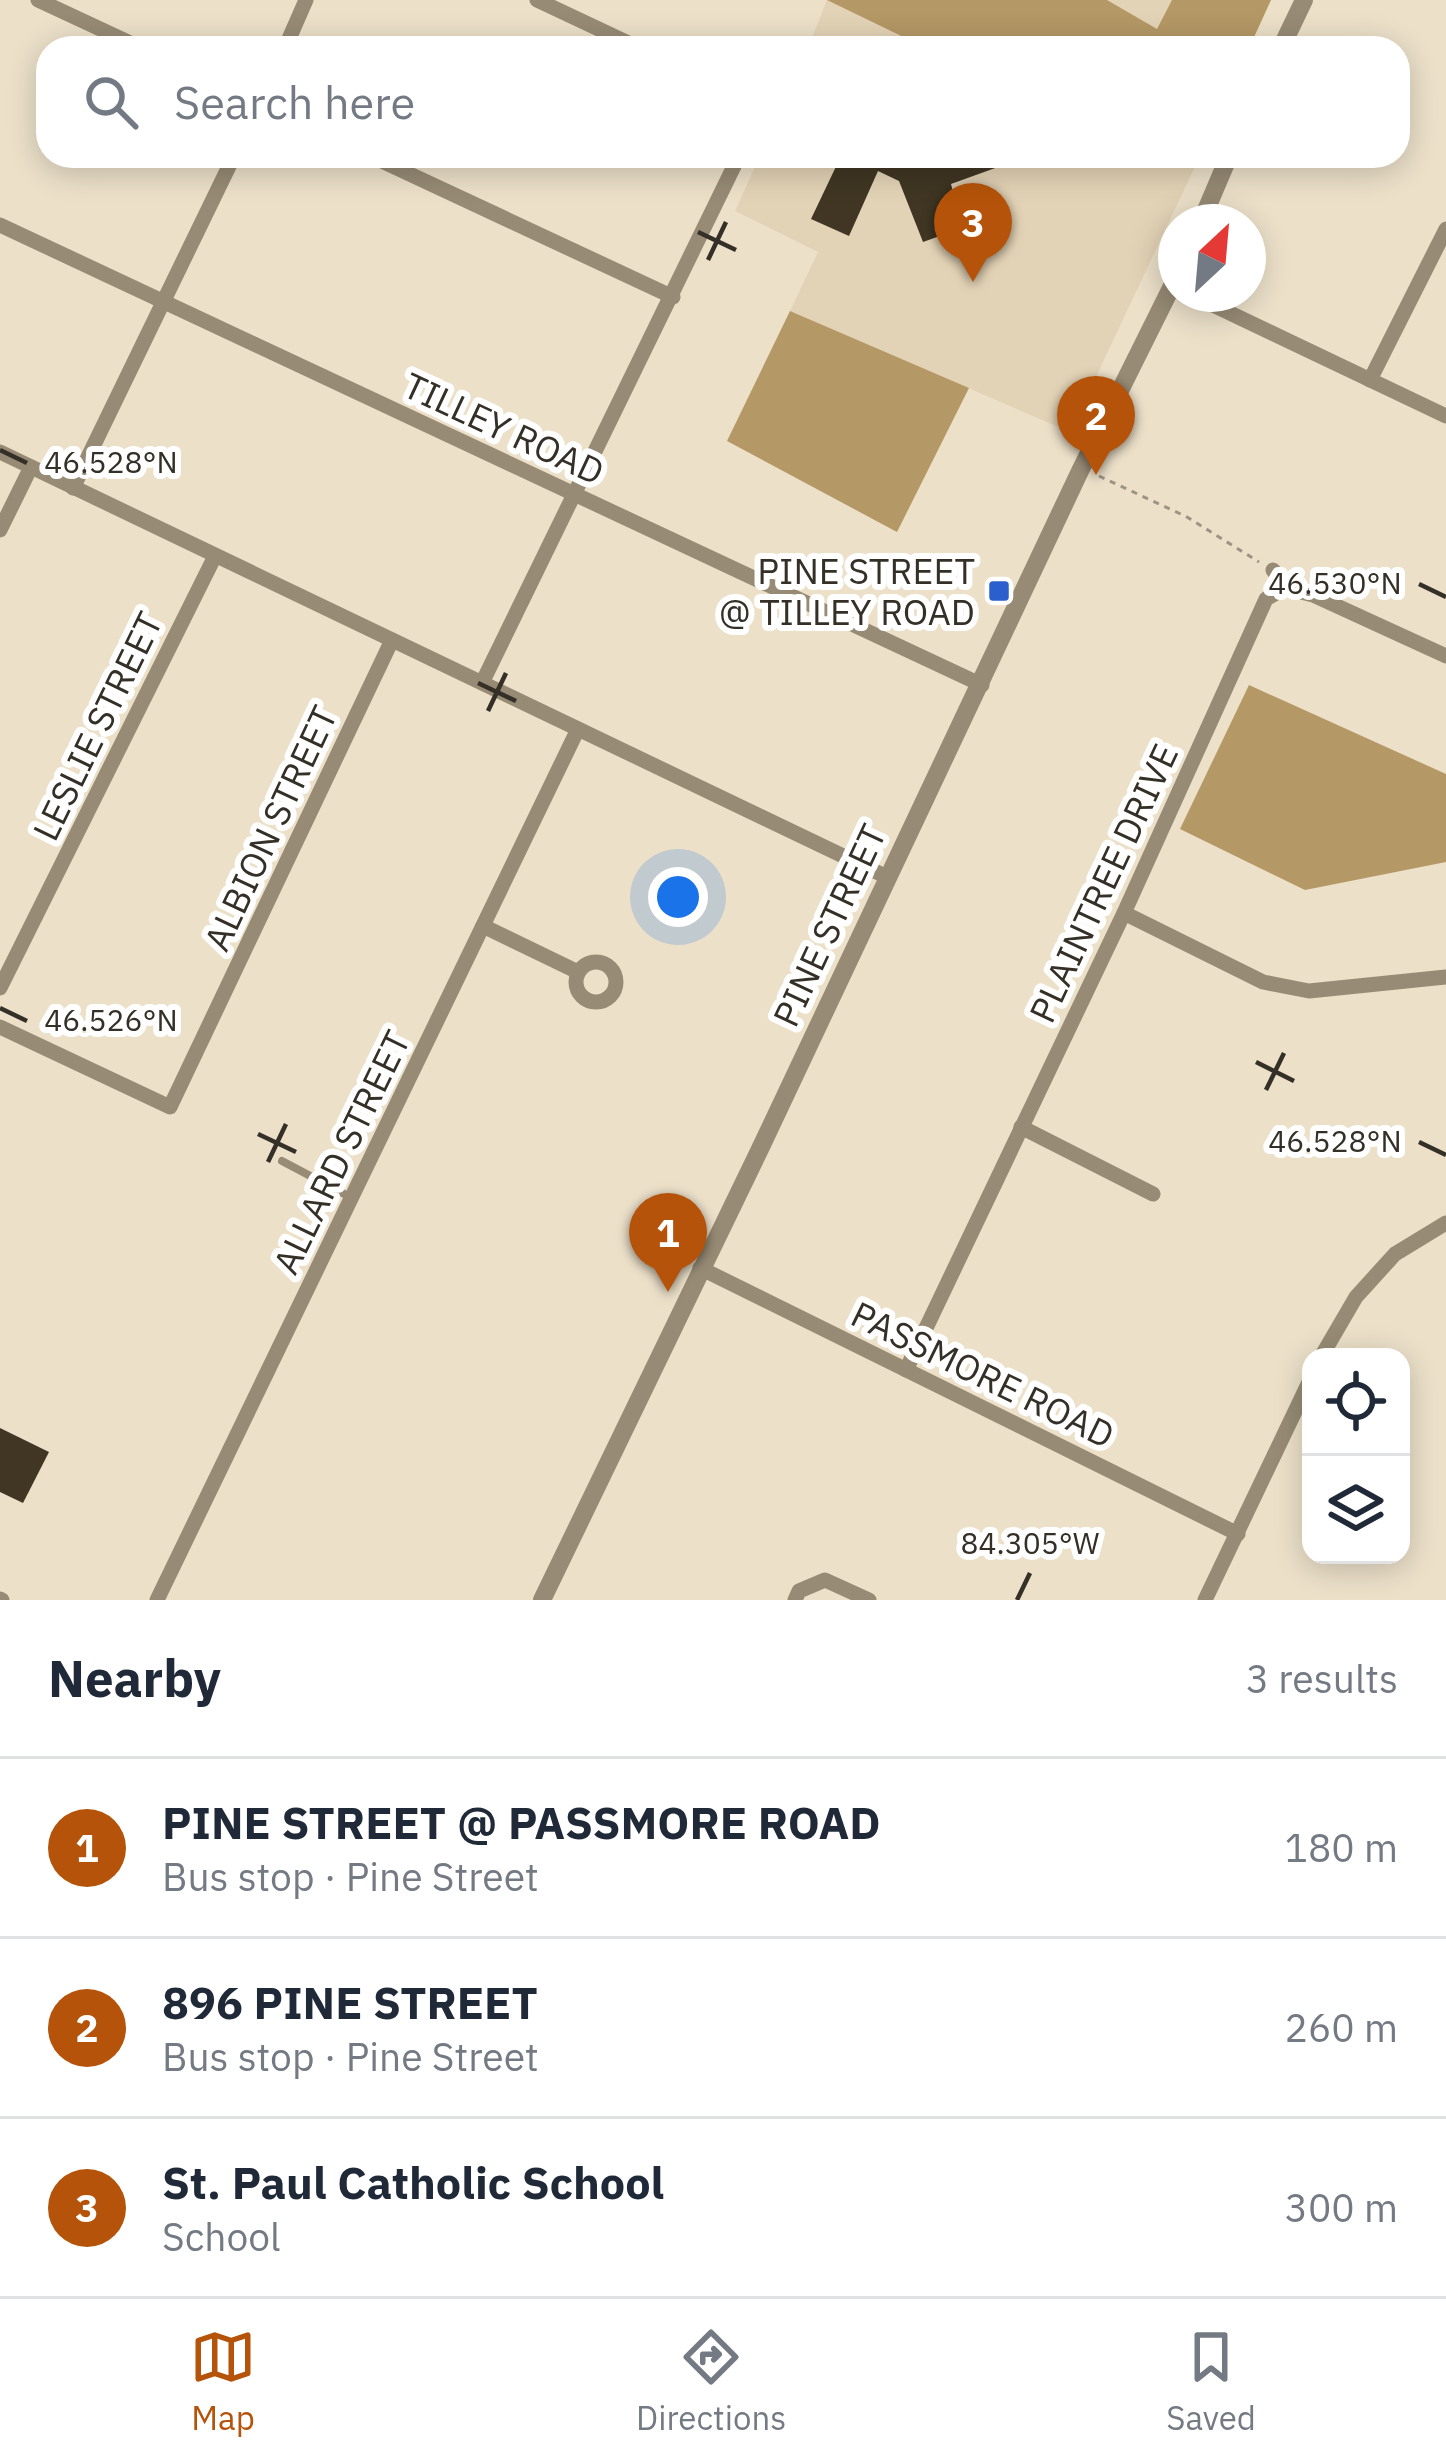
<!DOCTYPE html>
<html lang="en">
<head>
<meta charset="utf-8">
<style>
	body { margin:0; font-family:"IBM Plex Sans",sans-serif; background:#f6f6f7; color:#1f2937 }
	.controls { position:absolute; right:36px; bottom:36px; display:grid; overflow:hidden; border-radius:24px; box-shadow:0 6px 30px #0003 }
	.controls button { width:108px; height:108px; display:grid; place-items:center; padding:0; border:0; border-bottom:3px solid #e0e1e3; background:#fff; color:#1f2937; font:60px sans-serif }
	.compass { position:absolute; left:1158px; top:204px; width:108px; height:108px; border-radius:50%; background:#fff; box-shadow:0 6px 30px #0003; rotate:26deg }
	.you { position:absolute; left:678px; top:897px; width:42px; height:42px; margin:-30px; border:9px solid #fff; border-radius:50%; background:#1a73e8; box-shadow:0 0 0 18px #1a73e833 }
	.badge { display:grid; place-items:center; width:78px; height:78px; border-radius:50%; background:#b45309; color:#fff; font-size:39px; font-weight:700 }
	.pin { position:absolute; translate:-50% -99px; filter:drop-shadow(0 3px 6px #0008) }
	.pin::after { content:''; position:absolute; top:63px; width:42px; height:36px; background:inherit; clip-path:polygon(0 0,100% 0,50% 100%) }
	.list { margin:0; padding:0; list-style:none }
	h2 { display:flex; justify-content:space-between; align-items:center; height:156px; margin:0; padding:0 48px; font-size:51px }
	h2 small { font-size:39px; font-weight:400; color:#747a83 }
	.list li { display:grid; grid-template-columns:78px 1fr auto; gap:36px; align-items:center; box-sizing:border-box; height:180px; padding:0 48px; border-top:3px solid #e0e1e3 }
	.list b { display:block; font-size:45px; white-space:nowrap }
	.list p { margin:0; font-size:39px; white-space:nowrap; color:#747a83 }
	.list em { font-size:39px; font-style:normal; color:#747a83 }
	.icon { flex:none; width:66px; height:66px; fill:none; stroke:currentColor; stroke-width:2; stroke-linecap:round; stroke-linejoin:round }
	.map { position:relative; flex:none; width:1446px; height:1600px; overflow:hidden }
	.search { position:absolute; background:#fff; box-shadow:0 6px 30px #0003; left:36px; right:36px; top:36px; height:132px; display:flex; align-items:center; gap:30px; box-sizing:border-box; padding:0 42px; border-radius:36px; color:#747a83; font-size:45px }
	.sheet { height:696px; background:#fff }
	nav { display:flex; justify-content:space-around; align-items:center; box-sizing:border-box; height:168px; border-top:3px solid #e0e1e3; background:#fff; font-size:33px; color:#747a83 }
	nav a { display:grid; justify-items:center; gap:6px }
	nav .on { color:#b45309 }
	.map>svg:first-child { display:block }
	.built { fill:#e3d3b6 }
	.forest { fill:#b49865 }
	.building { fill:#403623 }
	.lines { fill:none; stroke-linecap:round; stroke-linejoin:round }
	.path { stroke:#9d9483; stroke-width:3; stroke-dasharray:6 6; stroke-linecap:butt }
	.service { stroke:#978b75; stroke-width:8 }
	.minor { stroke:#978b75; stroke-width:15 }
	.tertiary { stroke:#978b75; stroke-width:18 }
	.ticks { fill:none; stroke:#343027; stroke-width:4.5 }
	.poi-dot { fill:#2a5fcd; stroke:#fff; stroke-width:4.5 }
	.labels { text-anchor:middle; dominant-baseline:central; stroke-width:12; stroke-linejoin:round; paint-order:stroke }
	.street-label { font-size:36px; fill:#343027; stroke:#fff }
	.poi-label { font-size:36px; fill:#343027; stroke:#fff; text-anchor:end }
	.ticks-label { font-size:30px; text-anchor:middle; fill:#343027; stroke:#fff; stroke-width:12; stroke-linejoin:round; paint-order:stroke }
</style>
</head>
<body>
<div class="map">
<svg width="1446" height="1600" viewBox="0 0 1446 1600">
	<rect width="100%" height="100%" fill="#ece0c9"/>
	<!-- built -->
	<g class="built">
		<polygon points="827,0 1271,0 1249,48 808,48"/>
		<polygon points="760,156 1200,156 1070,432 790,311 818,252 735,211"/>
	</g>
	<!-- forest -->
	<g class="forest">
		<polygon points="827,0 1107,0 1157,29 1172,0 1271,0 1249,48 926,48"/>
		<polygon points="790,311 969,388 897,532 727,441"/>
		<polygon points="1249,685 1446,774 1446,862 1305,890 1180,829"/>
	</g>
	<!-- building -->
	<g class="building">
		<polygon points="841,156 995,156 998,167 951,184 962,228 923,242 899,181 878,171 849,236 811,219"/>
		<polygon points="0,1428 49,1452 23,1503 0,1492"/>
	</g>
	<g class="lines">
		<!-- path -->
		<polyline class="path" points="1099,476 1187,517 1259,562"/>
		<!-- service -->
		<polyline class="service" points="282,1161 350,1197"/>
		<!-- minor -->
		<g class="minor">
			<polyline points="38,0 141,48"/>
			<polyline points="537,0 639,48"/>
			<polyline points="285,48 306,0"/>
			<polyline points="371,156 673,297"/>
			<polyline points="0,225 982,685"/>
			<polyline points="1190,294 1446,416"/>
			<polyline points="1370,380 1446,229"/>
			<polyline points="0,452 887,877"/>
			<polyline points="73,488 234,156"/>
			<polyline points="0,530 31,467"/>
			<polyline points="1273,570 1285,588"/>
			<polyline points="482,683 739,156"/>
			<polyline points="1124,913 1263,982 1309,991 1446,977"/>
			<polyline points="483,926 578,972"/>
			<circle cx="596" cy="982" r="20"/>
			<polyline points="0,988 215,556"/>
			<polyline points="0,1027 170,1107 392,640"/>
			<polyline points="1021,1127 1153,1194"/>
			<polyline points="700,1268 1238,1534"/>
			<polyline points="1321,1357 1356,1297 1395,1254 1446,1223"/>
			<polyline points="906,1370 1124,913 1266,599 1285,588 1313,595 1446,656"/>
			<polyline points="0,1599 2,1600"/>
			<polyline points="157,1600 578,729"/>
			<polyline points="795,1600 799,1591 825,1580 869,1600"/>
			<polyline points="1205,1600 1311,1378"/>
		</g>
		<!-- tertiary -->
		<g class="tertiary">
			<polyline points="1281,48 1304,0"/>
			<polyline points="1201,222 1229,156"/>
			<polyline points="542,1600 760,1149 1080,471 1176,278"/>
		</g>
	</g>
	<!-- ticks -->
	<path class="ticks" d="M698 232 736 250M708 260 726 222M0 450 27 463M1419 584 1446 597M478 683 516 701M488 711 506 673M0 1008 27 1021M1256 1062 1294 1081M1266 1090 1284 1053M258 1134 296 1152M1419 1142 1446 1155M268 1162 286 1124M1017 1600 1030 1573"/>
	<!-- markers -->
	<rect class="poi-dot" x="987" y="579" width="24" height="24" rx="6"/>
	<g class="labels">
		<!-- street labels -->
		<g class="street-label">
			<text transform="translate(504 428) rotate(25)">TILLEY ROAD</text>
			<text transform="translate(97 726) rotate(-64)">LESLIE STREET</text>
			<text transform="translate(270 828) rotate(-65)">ALBION STREET</text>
			<text transform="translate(1103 883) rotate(-65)">PLAINTREE DRIVE</text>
			<text transform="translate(829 925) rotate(-65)">PINE STREET</text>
			<text transform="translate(341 1152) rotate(-64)">ALLARD STREET</text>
			<text transform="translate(983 1374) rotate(26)">PASSMORE ROAD</text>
		</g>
		<!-- poi labels -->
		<g class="poi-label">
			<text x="975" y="570">PINE STREET<tspan x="975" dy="41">@ TILLEY ROAD</tspan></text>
		</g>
	</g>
	<g class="ticks-label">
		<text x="111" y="473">46.528°N</text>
		<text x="1335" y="594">46.530°N</text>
		<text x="111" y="1031">46.526°N</text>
		<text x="1335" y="1152">46.528°N</text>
		<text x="1030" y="1554">84.305°W</text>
	</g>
</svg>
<div class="controls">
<button><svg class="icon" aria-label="locate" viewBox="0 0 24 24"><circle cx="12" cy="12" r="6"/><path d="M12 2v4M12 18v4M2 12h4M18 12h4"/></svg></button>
<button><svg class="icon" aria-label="layers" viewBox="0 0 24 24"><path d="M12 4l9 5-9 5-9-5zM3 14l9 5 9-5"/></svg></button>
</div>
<svg class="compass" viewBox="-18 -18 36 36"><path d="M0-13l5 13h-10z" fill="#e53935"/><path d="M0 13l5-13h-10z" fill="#747a83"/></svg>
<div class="you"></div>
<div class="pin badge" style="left:668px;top:1292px">1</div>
<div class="pin badge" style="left:1096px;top:475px">2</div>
<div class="pin badge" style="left:973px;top:282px">3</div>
<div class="search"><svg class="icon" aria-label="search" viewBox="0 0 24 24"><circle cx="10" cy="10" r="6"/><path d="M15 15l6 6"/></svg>Search here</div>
</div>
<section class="sheet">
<h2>Nearby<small>3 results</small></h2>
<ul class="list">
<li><span class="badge">1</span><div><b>PINE STREET @ PASSMORE ROAD</b><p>Bus stop · Pine Street</p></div><em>180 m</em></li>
<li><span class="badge">2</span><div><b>896 PINE STREET</b><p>Bus stop · Pine Street</p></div><em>260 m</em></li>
<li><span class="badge">3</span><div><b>St. Paul Catholic School</b><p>School</p></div><em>300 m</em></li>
</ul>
</section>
<nav>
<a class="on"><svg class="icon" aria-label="map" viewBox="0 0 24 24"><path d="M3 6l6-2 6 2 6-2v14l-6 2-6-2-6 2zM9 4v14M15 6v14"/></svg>Map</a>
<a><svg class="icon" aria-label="directions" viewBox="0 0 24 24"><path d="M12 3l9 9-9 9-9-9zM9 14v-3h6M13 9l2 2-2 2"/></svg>Directions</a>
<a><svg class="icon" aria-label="saved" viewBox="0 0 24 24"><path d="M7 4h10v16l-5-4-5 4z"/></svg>Saved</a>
</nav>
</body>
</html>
